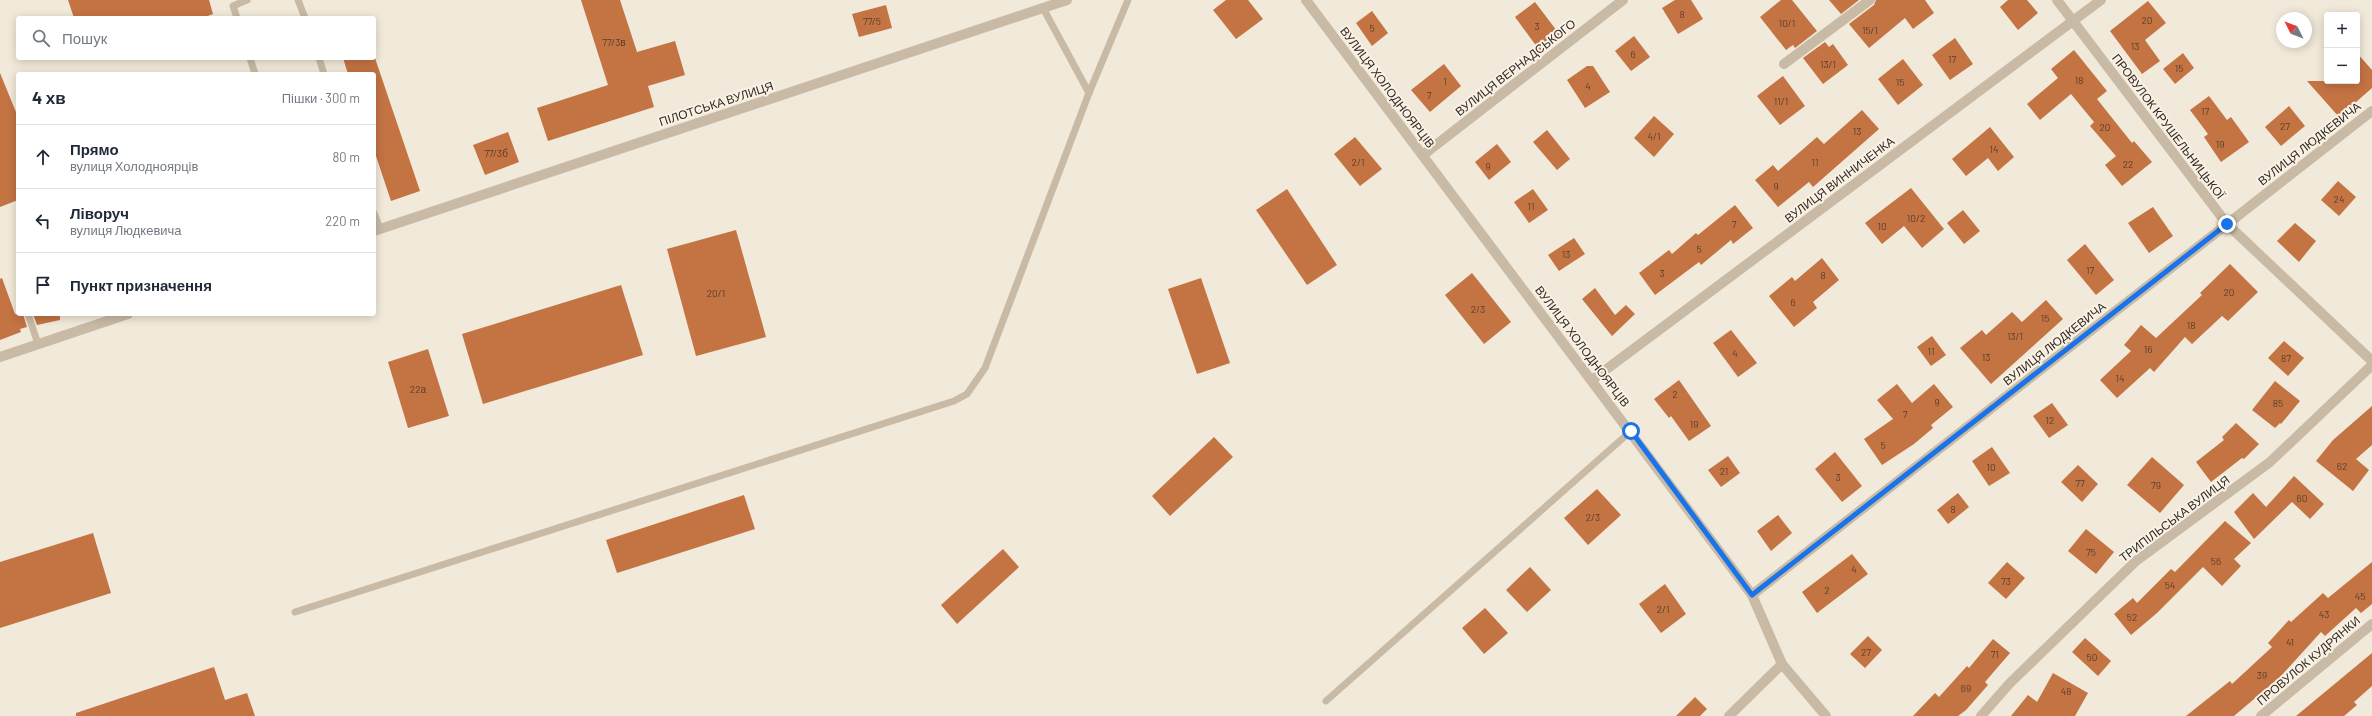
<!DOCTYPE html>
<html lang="uk">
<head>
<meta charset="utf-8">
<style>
	body { margin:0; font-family:Barlow,sans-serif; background:#f6f6f7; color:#1f2937 }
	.controls { position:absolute; right:12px; top:12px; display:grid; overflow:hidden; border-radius:4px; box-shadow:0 2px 10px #0003 }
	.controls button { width:36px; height:36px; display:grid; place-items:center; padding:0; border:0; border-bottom:1px solid #e0e1e3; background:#fff; color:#1f2937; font:20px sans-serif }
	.compass { position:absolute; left:2276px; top:12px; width:36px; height:36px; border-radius:50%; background:#fff; box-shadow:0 2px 10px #0003; rotate:312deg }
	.stop { position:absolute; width:12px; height:12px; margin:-9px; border:3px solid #1a73e8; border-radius:50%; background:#fff }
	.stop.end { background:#1a73e8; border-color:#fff; box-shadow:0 1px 4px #0008 }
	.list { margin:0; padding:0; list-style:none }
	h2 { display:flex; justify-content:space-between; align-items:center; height:52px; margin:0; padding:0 16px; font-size:17px }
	h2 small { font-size:13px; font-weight:400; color:#747a83 }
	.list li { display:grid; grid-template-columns:26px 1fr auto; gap:12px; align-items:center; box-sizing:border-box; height:64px; padding:0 16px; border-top:1px solid #e0e1e3 }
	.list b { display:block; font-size:15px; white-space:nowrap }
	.list p { margin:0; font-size:13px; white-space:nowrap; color:#747a83 }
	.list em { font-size:13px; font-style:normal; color:#747a83 }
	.icon { flex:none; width:22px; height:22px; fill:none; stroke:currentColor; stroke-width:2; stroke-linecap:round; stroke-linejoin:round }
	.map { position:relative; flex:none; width:2372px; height:716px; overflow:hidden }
	.search { position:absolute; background:#fff; box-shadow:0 2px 10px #0003; left:16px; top:16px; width:360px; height:44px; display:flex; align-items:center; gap:10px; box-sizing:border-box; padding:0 14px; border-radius:4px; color:#747a83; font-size:15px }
	.panel { position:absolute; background:#fff; box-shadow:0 2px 10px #0003; left:16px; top:72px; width:360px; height:244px; border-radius:4px }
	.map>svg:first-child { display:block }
	.building { fill:#c47343 }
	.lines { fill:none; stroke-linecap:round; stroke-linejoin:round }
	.service { stroke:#c8baa5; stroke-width:7 }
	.minor { stroke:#c8baa5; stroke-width:10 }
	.tertiary { stroke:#c8baa5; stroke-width:10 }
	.route { stroke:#1a73e8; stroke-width:5 }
	.labels { text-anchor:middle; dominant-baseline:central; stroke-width:4; stroke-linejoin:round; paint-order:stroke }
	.number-label { font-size:10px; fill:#583e2d }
	.street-label { font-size:12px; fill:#342c26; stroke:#f9f2e5 }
</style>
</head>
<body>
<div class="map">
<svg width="2372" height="716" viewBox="0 0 2372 716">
	<rect width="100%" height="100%" fill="#f1e9d9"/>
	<!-- building -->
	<g class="building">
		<polygon points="68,0 209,0 213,14 202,18 74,18"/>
		<polygon points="581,0 620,0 637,52 675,41 685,75 648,86 654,107 548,141 537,108 608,85"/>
		<polygon points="1226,0 1248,0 1263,19 1236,39 1213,10"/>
		<polygon points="1675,0 1691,0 1703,19 1678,34 1662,8"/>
		<polygon points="1781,0 1792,0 1817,31 1795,48 1793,45 1786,50 1760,17"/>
		<polygon points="1829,0 1859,0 1841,14"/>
		<polygon points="1876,0 1925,0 1934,13 1913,29 1905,18 1869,48 1849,24 1874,5"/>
		<polygon points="2008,0 2027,0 2038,13 2018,30 2000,7"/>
		<polygon points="2148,1 2166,23 2145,40 2160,61 2142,74 2110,31"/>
		<polygon points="1535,2 1560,35 1540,51 1515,17"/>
		<polygon points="886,5 892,28 859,37 852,14"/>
		<polygon points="1372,11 1388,33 1372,46 1356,23"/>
		<polygon points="1634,36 1650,57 1631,71 1615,51"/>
		<polygon points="1955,38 1973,64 1950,80 1932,55"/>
		<polygon points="1825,42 1829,47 1833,44 1848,65 1823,84 1803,58"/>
		<polygon points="2074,50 2107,91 2097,99 2132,143 2134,141 2152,162 2122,186 2105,165 2116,156 2090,126 2094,122 2071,94 2040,120 2027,104 2058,78 2051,69"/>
		<polygon points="2183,53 2194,68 2175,84 2163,69"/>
		<polygon points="2357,53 2372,70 2372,88 2339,117 2307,81 2357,81"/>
		<polygon points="343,58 375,58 420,191 391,201 374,150 374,74 348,74"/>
		<polygon points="1903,59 1923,85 1898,105 1878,79"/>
		<polygon points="1444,64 1461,86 1430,112 1411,90"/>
		<polygon points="1587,66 1593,66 1610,92 1585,108 1567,80"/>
		<polygon points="0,73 18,117 18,200 0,207"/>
		<polygon points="1783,76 1805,106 1780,125 1757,96"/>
		<polygon points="2209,96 2227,120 2231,117 2249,142 2221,162 2204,137 2208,134 2190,110"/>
		<polygon points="2289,106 2305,126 2281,146 2265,127"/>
		<polygon points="1862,110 1879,129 1813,187 1809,182 1778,207 1755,180 1773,165 1778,171 1817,137 1824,144"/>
		<polygon points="1654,116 1674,134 1654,157 1634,138"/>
		<polygon points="1990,127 2014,157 1998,171 1988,158 1966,176 1952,159"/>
		<polygon points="1547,130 1570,159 1557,170 1533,142"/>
		<polygon points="508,132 519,162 485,175 473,145"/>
		<polygon points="1355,137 1382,169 1360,186 1334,154"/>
		<polygon points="1497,144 1511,162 1489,180 1475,162"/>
		<polygon points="2338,181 2356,197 2339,216 2321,200"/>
		<polygon points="1911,188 1944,229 1922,248 1904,226 1882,244 1865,223"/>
		<polygon points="1287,189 1337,265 1307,285 1256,210"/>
		<polygon points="1533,189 1548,210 1529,223 1514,202"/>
		<polygon points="1735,205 1753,228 1733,244 1731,240 1701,265 1699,262 1655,295 1639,273 1669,250 1672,254 1696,233 1698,235"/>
		<polygon points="2153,207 2173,236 2149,253 2128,223"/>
		<polygon points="1963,210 1980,231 1964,244 1947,223"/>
		<polygon points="2295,223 2316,241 2299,262 2277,241"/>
		<polygon points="736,230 766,337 696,356 667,249"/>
		<polygon points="1574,238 1585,254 1559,271 1548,255"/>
		<polygon points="2085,244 2114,280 2096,295 2067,260"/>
		<polygon points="1822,258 1839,280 1813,302 1817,308 1794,327 1769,296 1792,277 1795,281"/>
		<polygon points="2230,264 2258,292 2228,321 2222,316 2192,344 2185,337 2154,372 2150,368 2117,398 2100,380 2131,351 2124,345 2141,325 2156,338 2202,295 2200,293"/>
		<polygon points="1472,273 1511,322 1484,344 1445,295"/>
		<polygon points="2,278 15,314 23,314 27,327 20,329 21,332 0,340 0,279"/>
		<polygon points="1201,278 1230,363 1197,374 1168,289"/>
		<polygon points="621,285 643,355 483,404 462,334"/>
		<polygon points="1595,288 1615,315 1626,305 1635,314 1612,336 1582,299"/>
		<polygon points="2046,300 2063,319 1991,384 1960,348 1982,330 1986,335 2012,312 2022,322"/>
		<polygon points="33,314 60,314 60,320 37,325"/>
		<polygon points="1731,330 1757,363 1738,377 1713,343"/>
		<polygon points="1932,336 1946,355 1931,366 1917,347"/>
		<polygon points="2284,341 2304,358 2288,376 2268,358"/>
		<polygon points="428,349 449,416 408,428 388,362"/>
		<polygon points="1679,380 1711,426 1689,441 1671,416 1669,418 1654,399"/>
		<polygon points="2275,381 2300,401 2281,424 2280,423 2275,428 2252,410"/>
		<polygon points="1897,384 1912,403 1934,384 1953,407 1931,425 1933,428 1914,444 1882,465 1864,439 1893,419 1877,400"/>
		<polygon points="2052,403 2068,425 2049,438 2033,416"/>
		<polygon points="2372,406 2372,445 2356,459 2369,470 2353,491 2316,461 2333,440"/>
		<polygon points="2236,423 2259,444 2244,459 2242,458 2211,482 2196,462 2224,440 2222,437"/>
		<polygon points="1214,437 1233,457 1170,516 1152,496"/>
		<polygon points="1992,447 2010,473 1989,486 1972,461"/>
		<polygon points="1835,452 1862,486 1842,502 1815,469"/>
		<polygon points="1728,456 1740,473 1721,487 1708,470"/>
		<polygon points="2152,457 2184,485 2160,513 2127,485"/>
		<polygon points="2078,465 2098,484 2082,502 2061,482"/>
		<polygon points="2294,476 2324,504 2310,519 2292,502 2254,539 2234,512 2253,493 2266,507"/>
		<polygon points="1597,489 1621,515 1588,545 1564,518"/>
		<polygon points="1958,493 1969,507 1948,524 1937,510"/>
		<polygon points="744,495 755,529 617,573 606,540"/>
		<polygon points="1778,515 1792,533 1771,551 1757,531"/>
		<polygon points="2225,521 2251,543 2234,559 2241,566 2222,586 2203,567 2157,613 2131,635 2114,614 2133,598 2137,603 2171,569 2175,572"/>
		<polygon points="2086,529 2114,552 2096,574 2068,551"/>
		<polygon points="93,533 111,593 0,628 0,562"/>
		<polygon points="1003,549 1019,567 957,624 941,605"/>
		<polygon points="1852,554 1868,574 1817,613 1802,592"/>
		<polygon points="2007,562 2025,578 2006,599 1988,583"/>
		<polygon points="2372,562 2372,604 2361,613 2356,608 2325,636 2321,632 2280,677 2234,716 2186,716 2230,681 2232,684 2272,647 2268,643 2289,620 2291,622 2323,593 2328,598"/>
		<polygon points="1530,567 1551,590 1527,612 1506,590"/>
		<polygon points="1665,584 1686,614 1661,633 1639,604"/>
		<polygon points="1485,608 1508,633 1484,654 1462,628"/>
		<polygon points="1868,636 1882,650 1865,668 1850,654"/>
		<polygon points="2085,638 2111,661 2098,676 2072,652"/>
		<polygon points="1993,639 2010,653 1985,682 1988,685 1966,710 1958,716 1913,716 1935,693 1939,697 1967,666 1969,668"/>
		<polygon points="2372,653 2372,686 2354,702 2357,705 2344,716 2296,716"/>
		<polygon points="214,667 225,700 247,693 255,716 76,716 76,713"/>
		<polygon points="2053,673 2088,693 2075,716 2011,716 2028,695 2037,702"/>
		<polygon points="1695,697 1707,709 1700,716 1676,716"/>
	</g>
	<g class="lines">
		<!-- service -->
		<g class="service">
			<polyline points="298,0 305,18"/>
			<polyline points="1043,8 1089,93"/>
			<polyline points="237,18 233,6 247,0"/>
			<polyline points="250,58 255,74"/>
			<polyline points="319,58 324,74"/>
			<polyline points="374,213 380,229"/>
			<polyline points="28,314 38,344"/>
			<polyline points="295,612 954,401 967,394 985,368 1089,93 1128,0"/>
			<polyline points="1326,701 1631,431"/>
		</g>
		<!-- minor -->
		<g class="minor">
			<polyline points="1306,0 1752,595 1782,664 1826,716"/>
			<polyline points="2057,0 2227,224 2372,361"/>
			<polyline points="1784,64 1870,0"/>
			<polyline points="1423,155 1623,0"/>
			<polyline points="1592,380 2101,0"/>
			<polyline points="1752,595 2372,111"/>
			<polyline points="1729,716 1782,664"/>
			<polyline points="1981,716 2010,683 2136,561 2270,462 2372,365"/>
			<polyline points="2261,716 2372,624"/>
		</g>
		<!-- tertiary -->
		<g class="tertiary">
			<polyline points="374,231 1067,0"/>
			<polyline points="0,357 128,314"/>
		</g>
	</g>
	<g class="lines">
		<!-- route -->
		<polyline class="route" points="1631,431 1752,595 2227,224"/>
	</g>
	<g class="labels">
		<!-- number labels -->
		<g class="number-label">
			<text x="1682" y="14">8</text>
			<text x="2147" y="20">20</text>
			<text x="872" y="21">77/5</text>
			<text x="1787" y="23">10/1</text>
			<text x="1537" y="26">3</text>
			<text x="1372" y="28">5</text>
			<text x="1870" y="30">15/1</text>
			<text x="614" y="42">77/3в</text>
			<text x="2135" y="46">13</text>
			<text x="1633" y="54">6</text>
			<text x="1952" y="59">17</text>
			<text x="1828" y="64">13/1</text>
			<text x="2179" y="68">15</text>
			<text x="2079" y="80">18</text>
			<text x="1445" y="81">1</text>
			<text x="1900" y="82">15</text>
			<text x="1588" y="86">4</text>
			<text x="1429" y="95">7</text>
			<text x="1781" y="101">11/1</text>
			<text x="2205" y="111">17</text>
			<text x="2285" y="126">27</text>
			<text x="2105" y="127">20</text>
			<text x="1857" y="131">13</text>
			<text x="1654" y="136">4/1</text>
			<text x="2220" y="144">19</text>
			<text x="1994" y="149">14</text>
			<text x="496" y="153">77/3б</text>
			<text x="1358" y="162">2/1</text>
			<text x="1815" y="162">11</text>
			<text x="2128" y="164">22</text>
			<text x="1488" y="166">9</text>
			<text x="1776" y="186">9</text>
			<text x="2339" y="199">24</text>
			<text x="1531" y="206">11</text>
			<text x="1916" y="218">10/2</text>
			<text x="1734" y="224">7</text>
			<text x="1882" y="226">10</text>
			<text x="1699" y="249">5</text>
			<text x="1566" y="254">13</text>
			<text x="2090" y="270">17</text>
			<text x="1662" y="273">3</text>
			<text x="1823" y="275">8</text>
			<text x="2229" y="292">20</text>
			<text x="716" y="293">20/1</text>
			<text x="1793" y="302">6</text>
			<text x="1478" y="309">2/3</text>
			<text x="2045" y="318">15</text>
			<text x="2191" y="325">18</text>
			<text x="2015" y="336">13/1</text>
			<text x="2148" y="349">16</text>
			<text x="1931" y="351">11</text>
			<text x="1735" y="353">4</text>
			<text x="1986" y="357">13</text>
			<text x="2286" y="358">87</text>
			<text x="2120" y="378">14</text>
			<text x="418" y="389">22а</text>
			<text x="1675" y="394">2</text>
			<text x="1937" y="402">9</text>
			<text x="2278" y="403">85</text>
			<text x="1905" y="414">7</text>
			<text x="2050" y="420">12</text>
			<text x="1694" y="424">19</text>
			<text x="1883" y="445">5</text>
			<text x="2342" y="466">62</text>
			<text x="1991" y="467">10</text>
			<text x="1724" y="471">21</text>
			<text x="1838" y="477">3</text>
			<text x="2080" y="483">77</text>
			<text x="2156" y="485">79</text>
			<text x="2302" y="498">60</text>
			<text x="1953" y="509">8</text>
			<text x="1593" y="517">2/3</text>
			<text x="2091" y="552">75</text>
			<text x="2216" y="561">56</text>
			<text x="1854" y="569">4</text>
			<text x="2006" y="581">73</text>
			<text x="2170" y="585">54</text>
			<text x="1827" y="590">2</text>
			<text x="2360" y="596">45</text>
			<text x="1663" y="609">2/1</text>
			<text x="2324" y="614">43</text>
			<text x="2132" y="617">52</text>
			<text x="2290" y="642">41</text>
			<text x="1866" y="652">27</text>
			<text x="1995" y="654">71</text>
			<text x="2092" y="657">50</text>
			<text x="2262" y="675">39</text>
			<text x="1966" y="688">69</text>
			<text x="2066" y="691">48</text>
		</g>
		<!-- street labels -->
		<g class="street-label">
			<text transform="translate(1515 67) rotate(-38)">ВУЛИЦЯ ВЕРНАДСЬКОГО</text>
			<text transform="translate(1388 87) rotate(53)">ВУЛИЦЯ ХОЛОДНОЯРЦІВ</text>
			<text transform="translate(716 103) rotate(-18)">ПІЛОТСЬКА ВУЛИЦЯ</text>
			<text transform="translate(2169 126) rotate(53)">ПРОВУЛОК КРУШЕЛЬНИЦЬКОЇ</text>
			<text transform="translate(2309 143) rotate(-38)">ВУЛИЦЯ ЛЮДКЕВИЧА</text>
			<text transform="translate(1839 179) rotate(-37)">ВУЛИЦЯ ВИННИЧЕНКА</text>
			<text transform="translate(2054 343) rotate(-38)">ВУЛИЦЯ ЛЮДКЕВИЧА</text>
			<text transform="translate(1583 346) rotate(53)">ВУЛИЦЯ ХОЛОДНОЯРЦІВ</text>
			<text transform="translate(2174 518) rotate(-37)">ТРИПІЛЬСЬКА ВУЛИЦЯ</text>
			<text transform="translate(2308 660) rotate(-40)">ПРОВУЛОК КУДРЯНКИ</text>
		</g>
	</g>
</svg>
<div class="controls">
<button>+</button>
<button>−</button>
</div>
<svg class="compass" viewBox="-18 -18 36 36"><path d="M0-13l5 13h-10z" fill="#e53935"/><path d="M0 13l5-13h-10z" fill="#747a83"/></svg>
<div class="stop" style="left:1631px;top:431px"></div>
<div class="stop end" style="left:2227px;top:224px"></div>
<div class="search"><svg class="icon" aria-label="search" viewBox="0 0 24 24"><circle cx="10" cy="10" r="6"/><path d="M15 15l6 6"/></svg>Пошук</div>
<section class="panel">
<h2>4 хв<small>Пішки · 300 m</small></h2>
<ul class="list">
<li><svg class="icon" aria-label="ahead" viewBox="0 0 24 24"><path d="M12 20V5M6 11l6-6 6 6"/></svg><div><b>Прямо</b><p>вулиця Холодноярців</p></div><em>80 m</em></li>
<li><svg class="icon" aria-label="left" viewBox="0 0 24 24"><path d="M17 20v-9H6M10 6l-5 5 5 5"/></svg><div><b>Ліворуч</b><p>вулиця Людкевича</p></div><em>220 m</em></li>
<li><svg class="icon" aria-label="arrive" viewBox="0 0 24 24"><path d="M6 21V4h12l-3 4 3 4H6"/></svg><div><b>Пункт призначення</b></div></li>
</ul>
</section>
</div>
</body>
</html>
